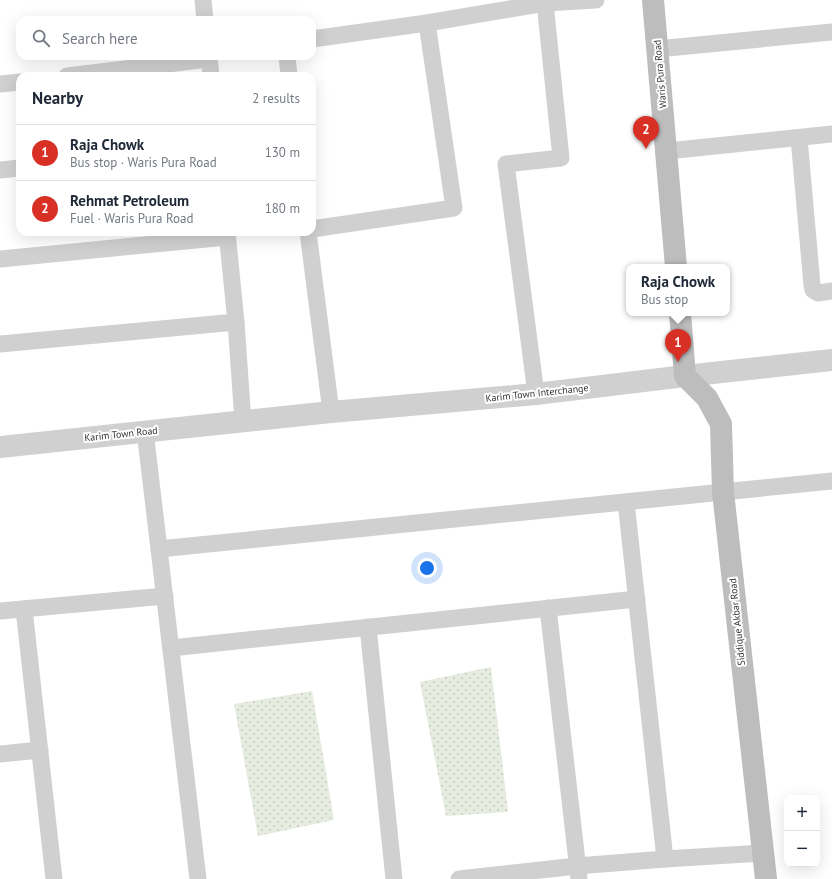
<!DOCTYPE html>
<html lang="en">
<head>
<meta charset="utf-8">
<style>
	body { margin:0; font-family:"PT Sans",sans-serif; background:#f6f6f7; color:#1f2937 }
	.controls { position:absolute; right:12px; bottom:12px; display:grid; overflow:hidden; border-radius:8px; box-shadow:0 4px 16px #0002 }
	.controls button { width:36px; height:36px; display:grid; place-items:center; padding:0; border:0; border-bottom:1px solid #e0e1e3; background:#fff; color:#1f2937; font:20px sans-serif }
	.you { position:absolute; left:427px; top:568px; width:14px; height:14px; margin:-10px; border:3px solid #fff; border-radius:50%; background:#1a73e8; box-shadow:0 0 0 6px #1a73e833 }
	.badge { display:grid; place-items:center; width:26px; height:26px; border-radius:50%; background:#d93025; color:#fff; font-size:13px; font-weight:700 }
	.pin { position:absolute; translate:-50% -33px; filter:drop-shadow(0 1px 2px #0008) }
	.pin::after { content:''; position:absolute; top:21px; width:14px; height:12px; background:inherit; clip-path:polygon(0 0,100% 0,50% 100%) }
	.popup { position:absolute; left:626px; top:264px; width:104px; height:52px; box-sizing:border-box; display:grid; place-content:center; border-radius:8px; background:#fff; filter:drop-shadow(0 1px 3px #0005); font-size:13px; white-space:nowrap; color:#747a83 }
	.popup b { font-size:15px; color:#1f2937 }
	.popup::after { content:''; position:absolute; left:50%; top:100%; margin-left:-8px; border:8px solid transparent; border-top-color:#fff }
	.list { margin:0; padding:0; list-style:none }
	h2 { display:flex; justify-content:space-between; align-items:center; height:52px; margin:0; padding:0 16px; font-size:17px }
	h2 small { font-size:13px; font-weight:400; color:#747a83 }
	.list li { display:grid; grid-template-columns:26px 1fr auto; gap:12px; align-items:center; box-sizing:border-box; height:56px; padding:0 16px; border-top:1px solid #e0e1e3 }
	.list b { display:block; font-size:15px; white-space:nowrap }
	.list p { margin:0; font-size:13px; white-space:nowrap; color:#747a83 }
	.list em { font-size:13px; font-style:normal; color:#747a83 }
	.icon { flex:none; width:22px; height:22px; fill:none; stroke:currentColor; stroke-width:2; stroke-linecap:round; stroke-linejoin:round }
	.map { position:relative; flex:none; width:832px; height:879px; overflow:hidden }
	.search { position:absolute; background:#fff; box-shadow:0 4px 16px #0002; left:16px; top:16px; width:300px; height:44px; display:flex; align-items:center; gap:10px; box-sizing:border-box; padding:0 14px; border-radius:12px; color:#747a83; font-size:15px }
	.panel { position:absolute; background:#fff; box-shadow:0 4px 16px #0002; left:16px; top:72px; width:300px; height:164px; border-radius:12px }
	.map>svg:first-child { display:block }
	.grass { fill:url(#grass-dots) }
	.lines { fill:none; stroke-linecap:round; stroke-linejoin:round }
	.minor { stroke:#d0d0d0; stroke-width:17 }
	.tertiary { stroke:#d0d0d0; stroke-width:22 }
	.secondary { stroke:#bdbdbd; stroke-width:22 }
	.labels { text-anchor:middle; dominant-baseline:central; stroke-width:4; stroke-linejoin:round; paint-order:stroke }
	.street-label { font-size:10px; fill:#333; stroke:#fff }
</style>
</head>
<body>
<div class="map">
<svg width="832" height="879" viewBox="0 0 832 879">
	<defs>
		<pattern id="grass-dots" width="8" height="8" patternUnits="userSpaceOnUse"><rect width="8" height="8" fill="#e6ecdf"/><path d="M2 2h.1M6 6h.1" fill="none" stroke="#c6cbc0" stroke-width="1.8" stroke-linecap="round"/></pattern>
	</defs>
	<rect width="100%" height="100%" fill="#fff"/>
	<!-- grass -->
	<g class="grass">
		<polygon points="491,667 508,812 446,816 420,682"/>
		<polygon points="312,691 334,820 258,836 234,704"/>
	</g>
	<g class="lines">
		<!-- minor -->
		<g class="minor">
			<polyline points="203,0 205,20"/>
			<polyline points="312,39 427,23 545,3 596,0"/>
			<polyline points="657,49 832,32"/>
			<polyline points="209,56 211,76"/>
			<polyline points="287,56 289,76"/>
			<polyline points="67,76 209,59"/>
			<polyline points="0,84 20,82"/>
			<polyline points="799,138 812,285 813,290 818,293 832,291"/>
			<polyline points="667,151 832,134"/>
			<polyline points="0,170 20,168"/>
			<polyline points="312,229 454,208 427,23"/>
			<polyline points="227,232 236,322 243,422"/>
			<polyline points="308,232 331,412"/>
			<polyline points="0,259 227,237"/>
			<polyline points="0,344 236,322"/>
			<polyline points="536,394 506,164 561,158 545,3"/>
			<polyline points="145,431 159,549"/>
			<polyline points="548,608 579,879"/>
			<polyline points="24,609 54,879"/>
			<polyline points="0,611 165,596"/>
			<polyline points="368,627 394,879"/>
			<polyline points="171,648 637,599"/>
			<polyline points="0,754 40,750"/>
			<polyline points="665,859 763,853"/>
			<polyline points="198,879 159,549 832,481"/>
			<polyline points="459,879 577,866 665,859 626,502"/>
		</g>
		<!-- tertiary -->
		<polyline class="tertiary" points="0,447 331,412 536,394 685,376 832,360"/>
		<!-- secondary -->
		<g class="secondary">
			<polyline points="653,0 676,267"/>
			<polyline points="680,313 685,376 707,398 721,424 723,492 766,879"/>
		</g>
	</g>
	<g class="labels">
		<!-- street labels -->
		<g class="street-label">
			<text transform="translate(660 74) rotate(-95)">Waris Pura Road</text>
			<text transform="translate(537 393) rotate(-6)">Karim Town Interchange</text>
			<text transform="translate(121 434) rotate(-6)">Karim Town Road</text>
			<text transform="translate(737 622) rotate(-96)">Siddique Akbar Road</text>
		</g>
	</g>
</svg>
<div class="controls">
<button>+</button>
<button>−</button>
</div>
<div class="you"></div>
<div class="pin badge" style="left:678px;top:362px">1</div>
<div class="popup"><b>Raja Chowk</b>Bus stop</div>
<div class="pin badge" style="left:646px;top:149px">2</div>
<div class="search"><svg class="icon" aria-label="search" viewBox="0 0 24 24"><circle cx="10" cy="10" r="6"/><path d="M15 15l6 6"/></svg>Search here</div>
<section class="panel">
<h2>Nearby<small>2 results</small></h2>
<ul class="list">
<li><span class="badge">1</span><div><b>Raja Chowk</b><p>Bus stop · Waris Pura Road</p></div><em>130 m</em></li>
<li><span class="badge">2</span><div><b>Rehmat Petroleum</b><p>Fuel · Waris Pura Road</p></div><em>180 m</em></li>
</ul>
</section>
</div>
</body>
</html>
